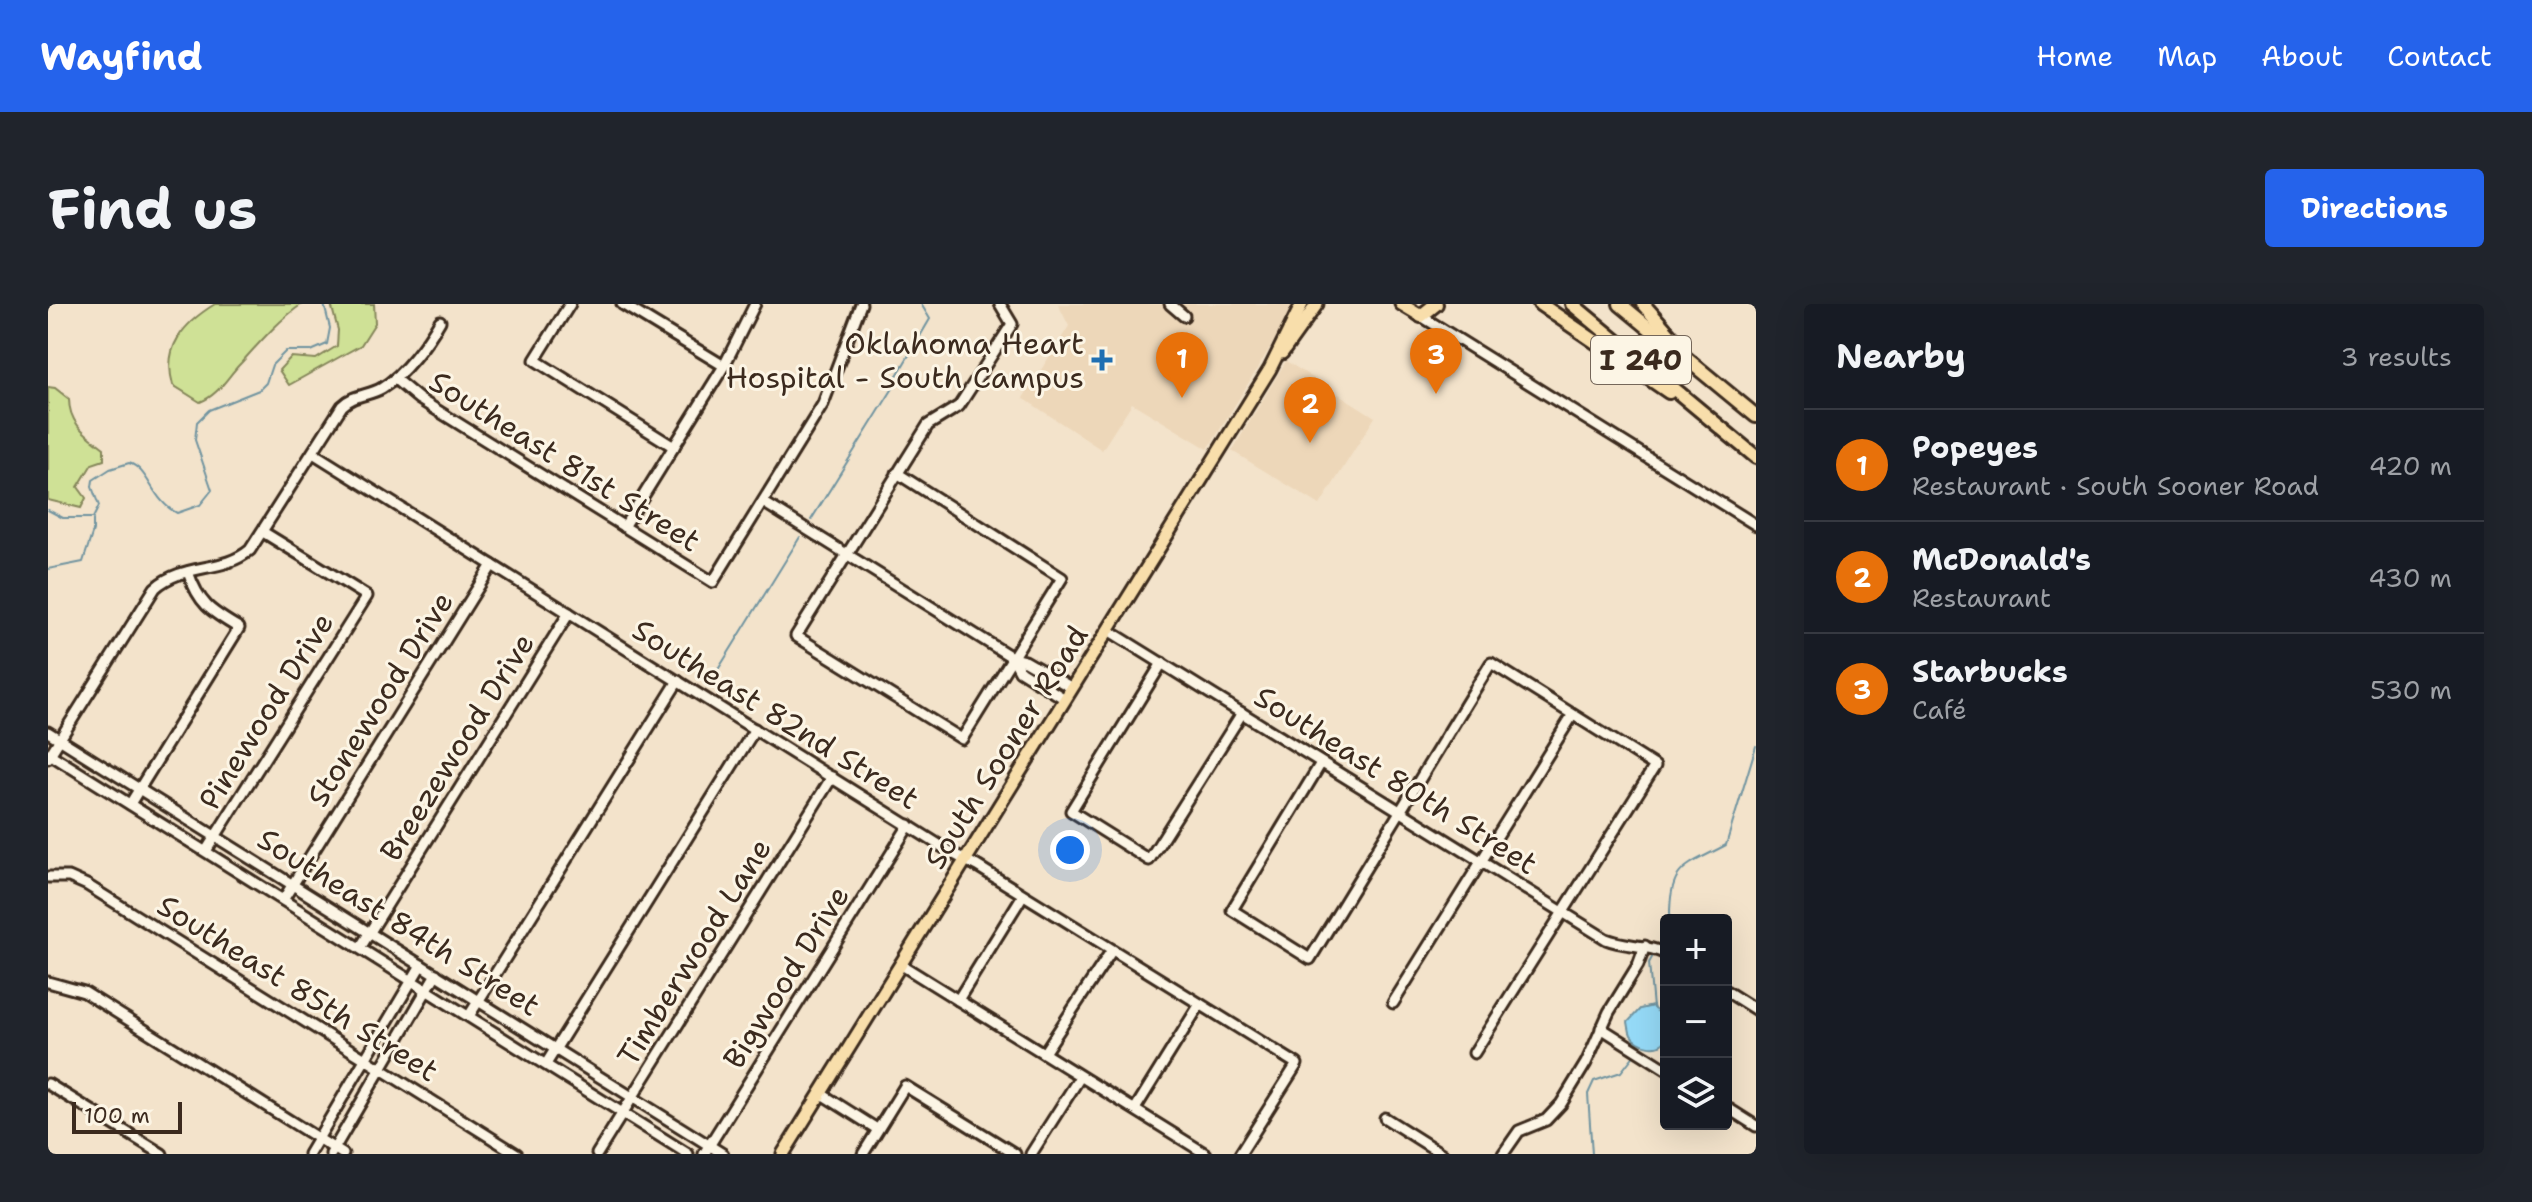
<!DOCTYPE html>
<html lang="en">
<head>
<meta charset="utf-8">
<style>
	body { margin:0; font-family:"Shantell Sans",sans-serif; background:#20242c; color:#f1f3f6 }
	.controls { position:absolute; right:24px; bottom:24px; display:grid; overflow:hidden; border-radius:8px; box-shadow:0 8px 32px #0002 }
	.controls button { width:72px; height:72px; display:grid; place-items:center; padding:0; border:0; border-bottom:2px solid #363941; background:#171b24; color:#f1f3f6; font:40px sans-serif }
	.scale { position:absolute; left:24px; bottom:20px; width:110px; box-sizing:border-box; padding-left:8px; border:4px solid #3b2a1e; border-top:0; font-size:22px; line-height:28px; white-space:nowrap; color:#3b2a1e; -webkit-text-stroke:6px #fcf5e5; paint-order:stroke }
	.you { position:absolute; left:1022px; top:546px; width:28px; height:28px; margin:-20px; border:6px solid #fff; border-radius:50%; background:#1a73e8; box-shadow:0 0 0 12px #1a73e833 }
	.badge { display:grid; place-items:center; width:52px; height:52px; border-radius:50%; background:#2563eb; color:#fff; font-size:26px; font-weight:700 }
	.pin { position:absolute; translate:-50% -66px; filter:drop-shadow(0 2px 4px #0008) }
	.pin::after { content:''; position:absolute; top:42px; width:28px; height:24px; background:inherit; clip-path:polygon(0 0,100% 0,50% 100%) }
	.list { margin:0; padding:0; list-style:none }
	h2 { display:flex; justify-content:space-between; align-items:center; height:104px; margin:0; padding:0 32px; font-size:34px }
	h2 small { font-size:26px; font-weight:400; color:#9ea1a6 }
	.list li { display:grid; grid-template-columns:52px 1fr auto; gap:24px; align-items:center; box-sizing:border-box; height:112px; padding:0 32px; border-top:2px solid #363941 }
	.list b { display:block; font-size:30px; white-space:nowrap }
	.list p { margin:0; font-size:26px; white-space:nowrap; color:#9ea1a6 }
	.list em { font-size:26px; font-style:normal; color:#9ea1a6 }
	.icon { flex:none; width:44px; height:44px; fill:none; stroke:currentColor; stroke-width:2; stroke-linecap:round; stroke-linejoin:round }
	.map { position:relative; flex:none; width:1708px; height:850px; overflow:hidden; border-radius:8px }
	header { display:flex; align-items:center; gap:48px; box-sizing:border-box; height:112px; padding:0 40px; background:#2563eb; color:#fff }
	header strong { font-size:38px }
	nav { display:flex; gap:44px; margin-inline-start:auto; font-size:28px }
	.intro { display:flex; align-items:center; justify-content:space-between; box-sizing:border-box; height:192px; padding:0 48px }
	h1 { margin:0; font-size:56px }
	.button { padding:20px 36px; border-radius:8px; background:#2563eb; color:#fff; font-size:28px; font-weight:700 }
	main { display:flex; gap:48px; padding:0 48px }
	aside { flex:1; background:#171b24; border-radius:8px; box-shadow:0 8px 32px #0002 }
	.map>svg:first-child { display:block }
	.built { fill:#edd7b9 }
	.green { fill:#cfe196; stroke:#85865a; stroke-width:2 }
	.water { fill:#95daf7; stroke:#7194a0; stroke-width:2 }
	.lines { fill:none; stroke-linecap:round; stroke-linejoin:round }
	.stream { stroke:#7194a0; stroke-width:2 }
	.minor-casing { stroke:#3b2a1e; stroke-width:15 }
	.major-casing { stroke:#3b2a1e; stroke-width:17 }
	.highway-casing { stroke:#3b2a1e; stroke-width:18 }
	.minor { stroke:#fcf5e5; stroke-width:9 }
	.major { stroke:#f8deab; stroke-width:11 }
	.highway { stroke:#f8deab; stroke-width:12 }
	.poi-dot { fill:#1f6fb2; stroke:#fcf5e5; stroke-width:3 }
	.labels { text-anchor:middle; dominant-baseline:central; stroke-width:6; stroke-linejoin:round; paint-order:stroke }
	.shield { fill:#fcf5e5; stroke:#75675a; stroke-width:2 }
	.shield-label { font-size:28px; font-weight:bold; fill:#3b2a1e }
	.poi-label { font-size:30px; fill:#3b2a1e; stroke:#fcf5e5; text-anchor:end }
	.street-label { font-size:30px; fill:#3b2a1e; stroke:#fcf5e5 }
</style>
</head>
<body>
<header>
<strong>Wayfind</strong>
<nav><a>Home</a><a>Map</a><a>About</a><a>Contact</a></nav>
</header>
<div class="intro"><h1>Find us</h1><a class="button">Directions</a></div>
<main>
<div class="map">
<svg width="1708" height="850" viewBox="0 0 1708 850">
	<rect width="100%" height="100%" fill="#f3e3cb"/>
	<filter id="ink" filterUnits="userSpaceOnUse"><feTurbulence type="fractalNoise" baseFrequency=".0125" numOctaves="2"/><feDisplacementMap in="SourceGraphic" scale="16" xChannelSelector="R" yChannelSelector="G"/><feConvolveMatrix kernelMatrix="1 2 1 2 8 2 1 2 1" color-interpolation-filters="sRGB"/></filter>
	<g filter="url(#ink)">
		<!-- built -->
		<g class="built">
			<polygon points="1010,0 1249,0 1160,145 1084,99 1054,146 975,94 1021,22"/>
			<polygon points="1238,57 1327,113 1272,201 1184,147"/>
		</g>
		<!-- green -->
		<g class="green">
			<path d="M167 0H254C231 16 212 38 193 59 179 73 171 91 152 98L125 81C114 43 136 19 167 0Z"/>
			<polygon points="283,0 326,0 327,19 313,41 241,81 231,66 243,53 268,55 289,42 290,26"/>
			<path d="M0 83 7 84 21 95C21 120 38 130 56 144V156L44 160 30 183 38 194 33 204 0 196Z"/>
		</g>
		<!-- water -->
		<path class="water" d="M1605 702 1606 705 1618 713C1618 719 1620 729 1618 734 1614 748 1589 742 1583 731 1581 727 1581 722 1580 718L1592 705Z"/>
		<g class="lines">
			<!-- stream -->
			<g class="stream">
				<path d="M0 206 15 214H45L51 202 44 183 45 176 62 165 81 159C101 165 104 197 129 209L152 201 164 186 147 136 149 118 161 106 211 86 218 79 224 61 238 47H263L279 40 282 24 276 0"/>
				<polyline points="763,216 847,81 847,75 882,15 873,0"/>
				<polyline points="0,265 35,258 45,227 45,216"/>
				<polyline points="663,377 752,233"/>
				<path d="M1622 616C1621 562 1635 564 1678 541L1708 442"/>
				<polyline points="1610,642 1618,627"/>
				<polyline points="1605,704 1601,659 1607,648"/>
				<polyline points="1544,850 1540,790 1546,777 1573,768 1587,750"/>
			</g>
			<defs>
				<g id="minor">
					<polyline points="522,0 487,56 626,143"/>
					<polyline points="574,0 676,62"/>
					<polyline points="1122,0 1136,12"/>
					<polyline points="1373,12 1708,221"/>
					<polyline points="347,75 371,95 665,278 775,100 813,0"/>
					<polyline points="265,149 904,549 929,562 1249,760 1192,850"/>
					<polyline points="849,169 1014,274 914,435 748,332 880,121 911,102 964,20 952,0"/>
					<polyline points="715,198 965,354 977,357 1024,384"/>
					<polyline points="576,223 676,62 707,0"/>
					<path d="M1060 326 1558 635C1578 643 1599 640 1618 650"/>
					<polyline points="965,354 972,367 1017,395"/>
					<polyline points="1114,359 1023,507 1101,556 1194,409"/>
					<polyline points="0,428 675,850"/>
					<polyline points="0,449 640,850"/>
					<path d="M0 454 107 284C134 259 175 269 202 246L294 102C306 90 321 92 334 84 356 71 380 38 392 17"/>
					<polyline points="1273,459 1184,606 1262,655 1443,359 1607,462 1426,749"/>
					<path d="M82 500 191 324C162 307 151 300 140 268"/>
					<polyline points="158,547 319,292 215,228"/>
					<polyline points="0,573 21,573 39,581 469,850"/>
					<polyline points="235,596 444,261"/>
					<polyline points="312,644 521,309"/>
					<polyline points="852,660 1158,850"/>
					<polyline points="0,678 36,688 295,850"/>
					<polyline points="1678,687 1708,706"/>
					<polyline points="910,696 975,591"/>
					<polyline points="1345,699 1524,412"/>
					<polyline points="421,712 630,377"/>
					<polyline points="1553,724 1618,765"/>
					<polyline points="996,749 1064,646"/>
					<polyline points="498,760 707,425"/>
					<polyline points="0,780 114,850"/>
					<polyline points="772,789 829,825"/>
					<polyline points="1678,803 1708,822"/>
					<polyline points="1087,805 1152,700"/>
					<polyline points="1337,814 1394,850"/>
					<polyline points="261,850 373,661"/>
					<polyline points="283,850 388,670"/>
					<polyline points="549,850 784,473"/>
					<polyline points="656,850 861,521"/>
					<polyline points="815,850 857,782 967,850"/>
					<polyline points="983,850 1032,773"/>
					<polyline points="1455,850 1471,827 1498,816 1513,800 1538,759 1561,708 1590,661 1597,642"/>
				</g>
				<g id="major">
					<polyline points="1353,0 1373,12"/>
					<polyline points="1234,49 1269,0"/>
					<polyline points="735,850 1222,65 1254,0"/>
				</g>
				<g id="highway">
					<polyline points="1492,0 1621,88"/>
					<polyline points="1524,0 1708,153"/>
					<polyline points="1572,0 1708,112"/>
					<polyline points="1595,0 1631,41"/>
					<polyline points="1373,12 1388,0"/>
				</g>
			</defs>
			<!-- minor casing -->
			<use href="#minor" class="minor-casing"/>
			<!-- major casing -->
			<use href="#major" class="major-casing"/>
			<!-- highway casing -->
			<use href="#highway" class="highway-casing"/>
			<!-- minor -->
			<use href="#minor" class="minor"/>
			<!-- major -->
			<use href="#major" class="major"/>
			<!-- highway -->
			<use href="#highway" class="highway"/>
		</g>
	</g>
	<!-- markers -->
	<path class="poi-dot" d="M1050 44h8v8h8v8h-8v8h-8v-8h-8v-8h8z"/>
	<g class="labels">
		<!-- shield labels -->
		<rect class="shield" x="1543" y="32" width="100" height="48" rx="6"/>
		<g class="shield-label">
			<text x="1593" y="56">I 240</text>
		</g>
		<!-- poi labels -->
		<g class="poi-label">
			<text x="1036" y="39">Oklahoma Heart<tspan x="1036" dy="34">Hospital - South Campus</tspan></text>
		</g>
		<!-- street labels -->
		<g class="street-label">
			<text transform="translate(517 157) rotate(32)">Southeast 81st Street</text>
			<text transform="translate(332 395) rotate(-58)">Stonewood Drive</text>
			<text transform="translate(218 407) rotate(-58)">Pinewood Drive</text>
			<text transform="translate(728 410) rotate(32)">Southeast 82nd Street</text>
			<text transform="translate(409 443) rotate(-58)">Breezewood Drive</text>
			<text transform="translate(958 443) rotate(-58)">South Sooner Road</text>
			<text transform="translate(1348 476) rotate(32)">Southeast 80th Street</text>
			<text transform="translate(351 618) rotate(32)">Southeast 84th Street</text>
			<text transform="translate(646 648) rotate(-58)">Timberwood Lane</text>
			<text transform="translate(738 673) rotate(-58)">Bigwood Drive</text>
			<text transform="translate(250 684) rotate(32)">Southeast 85th Street</text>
		</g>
	</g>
</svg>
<div class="controls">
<button>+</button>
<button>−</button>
<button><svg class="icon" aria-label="layers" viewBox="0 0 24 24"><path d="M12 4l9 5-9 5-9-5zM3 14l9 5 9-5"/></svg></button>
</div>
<div class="scale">100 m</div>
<div class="you"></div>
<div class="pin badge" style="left:1134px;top:94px;background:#e8710a">1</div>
<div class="pin badge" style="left:1262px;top:139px;background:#e8710a">2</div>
<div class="pin badge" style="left:1388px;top:90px;background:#e8710a">3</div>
</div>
<aside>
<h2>Nearby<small>3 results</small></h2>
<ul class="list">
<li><span class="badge" style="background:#e8710a">1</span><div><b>Popeyes</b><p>Restaurant · South Sooner Road</p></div><em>420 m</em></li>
<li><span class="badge" style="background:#e8710a">2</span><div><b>McDonald's</b><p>Restaurant</p></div><em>430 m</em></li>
<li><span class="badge" style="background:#e8710a">3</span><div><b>Starbucks</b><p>Café</p></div><em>530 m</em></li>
</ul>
</aside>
</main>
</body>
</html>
